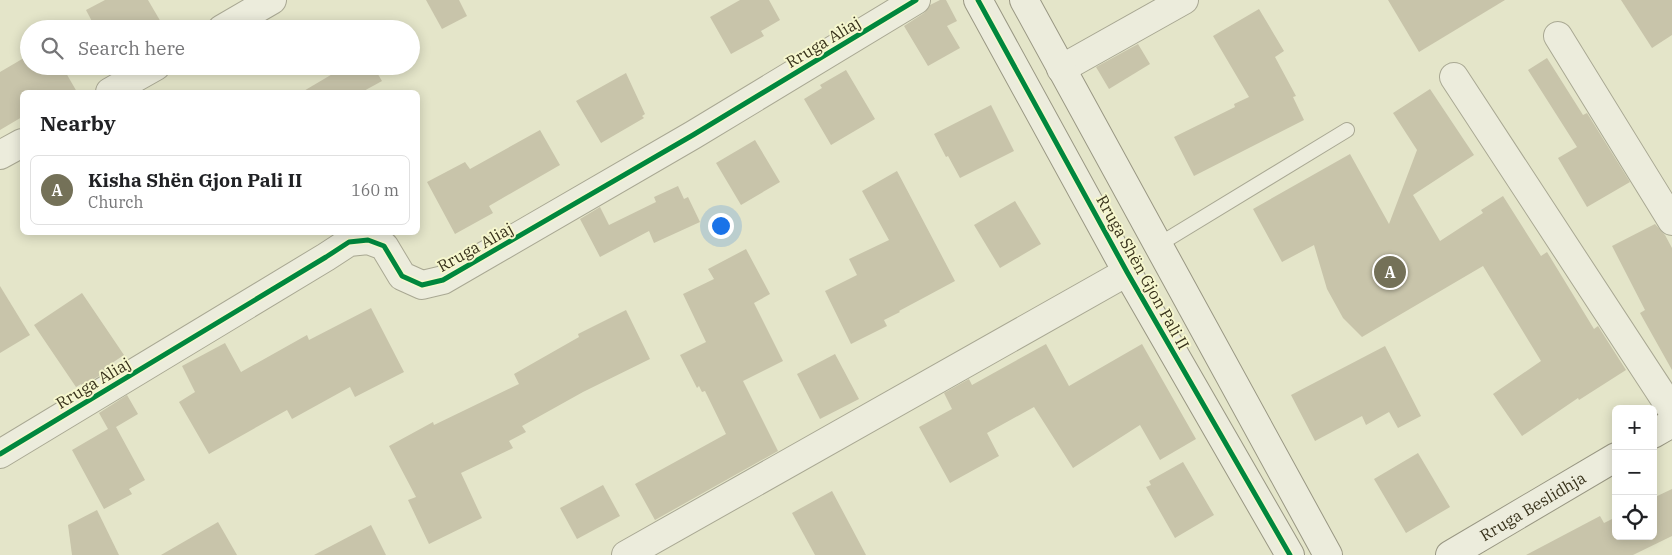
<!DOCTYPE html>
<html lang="en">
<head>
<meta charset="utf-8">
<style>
	body { margin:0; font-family:"IBM Plex Serif",serif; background:#f2f2f2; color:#202124 }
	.controls { position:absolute; right:15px; bottom:15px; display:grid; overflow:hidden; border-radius:8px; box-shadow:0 2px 12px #0003 }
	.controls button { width:45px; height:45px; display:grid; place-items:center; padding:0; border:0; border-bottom:1px solid #e0e0e0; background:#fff; color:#202124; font:25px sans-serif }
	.you { position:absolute; left:720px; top:225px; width:18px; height:18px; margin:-12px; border:4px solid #fff; border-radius:50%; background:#1a73e8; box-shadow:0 0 0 8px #1a73e833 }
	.badge { display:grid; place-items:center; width:32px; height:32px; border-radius:50%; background:#747158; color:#fff; font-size:16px; font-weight:700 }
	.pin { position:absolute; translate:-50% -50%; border:2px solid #fff; box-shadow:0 1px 5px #0006 }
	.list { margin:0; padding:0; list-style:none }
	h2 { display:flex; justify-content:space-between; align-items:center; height:65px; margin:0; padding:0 20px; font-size:21px }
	h2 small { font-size:16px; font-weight:400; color:#757577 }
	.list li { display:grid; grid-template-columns:32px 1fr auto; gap:15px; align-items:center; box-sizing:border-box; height:70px; margin:0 10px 10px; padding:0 10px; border:1px solid #e0e0e0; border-radius:8px }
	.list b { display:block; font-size:19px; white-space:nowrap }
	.list p { margin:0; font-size:16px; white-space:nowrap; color:#757577 }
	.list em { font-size:16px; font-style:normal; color:#757577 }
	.icon { flex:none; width:28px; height:28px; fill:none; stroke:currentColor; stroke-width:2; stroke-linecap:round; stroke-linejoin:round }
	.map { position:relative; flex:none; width:1672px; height:555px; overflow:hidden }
	.search { position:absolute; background:#fff; box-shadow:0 2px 12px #0003; left:20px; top:20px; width:400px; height:55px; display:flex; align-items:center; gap:12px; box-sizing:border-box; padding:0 18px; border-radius:28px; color:#757577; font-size:19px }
	.panel { position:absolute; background:#fff; box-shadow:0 2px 12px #0003; left:20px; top:90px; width:400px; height:145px; border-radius:8px }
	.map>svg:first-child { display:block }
	.building { fill:#c8c4aa }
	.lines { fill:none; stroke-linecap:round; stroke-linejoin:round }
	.lane-casing { stroke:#a9a893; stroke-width:16 }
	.street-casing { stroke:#a9a893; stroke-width:30 }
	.secondary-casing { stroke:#999783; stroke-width:30 }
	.lane { stroke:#ececdc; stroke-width:14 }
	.street { stroke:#ececdc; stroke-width:28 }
	.secondary { stroke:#ececdc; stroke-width:28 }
	.cycleway-casing { stroke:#f6f7ce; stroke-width:8 }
	.cycleway { stroke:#00873e; stroke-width:5 }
	.labels { text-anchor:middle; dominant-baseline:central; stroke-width:4; stroke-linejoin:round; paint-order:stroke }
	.street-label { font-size:16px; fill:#38321b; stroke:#f6f7ce }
</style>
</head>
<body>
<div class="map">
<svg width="1672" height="555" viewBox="0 0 1672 555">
	<rect width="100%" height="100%" fill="#e4e5c9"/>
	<!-- building -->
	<g class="building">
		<polygon points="105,0 148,0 165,29 96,29 86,10"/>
		<polygon points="426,0 459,0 467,16 442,29"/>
		<polygon points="740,0 769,0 780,20 761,31 764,36 731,54 710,17"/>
		<polygon points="940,0 946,0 957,21 947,26 960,48 928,66 904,26 924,13 930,5"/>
		<polygon points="1388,0 1505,0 1419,52"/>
		<polygon points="1621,0 1672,0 1672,35 1652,48"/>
		<polygon points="1259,9 1284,51 1275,57 1296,96 1293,97 1304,120 1194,176 1174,137 1235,107 1234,104 1249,97 1213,36"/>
		<polygon points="1138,44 1150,64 1109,89 1096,67"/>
		<polygon points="29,55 29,66 62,66 77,92 22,92 22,117 0,130 0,72"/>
		<polygon points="1547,58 1583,115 1587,113 1630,182 1587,207 1558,158 1577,147 1528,70"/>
		<polygon points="346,66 373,66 382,81 362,92 302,92"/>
		<polygon points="846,70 875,119 831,145 804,99 822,88 820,85"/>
		<polygon points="626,73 645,114 642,116 644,118 601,143 576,101"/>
		<polygon points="1430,89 1474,155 1413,195 1440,241 1483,213 1481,210 1503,196 1541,256 1547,252 1594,329 1598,326 1626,370 1579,400 1578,398 1522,436 1493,394 1541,361 1483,266 1362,337 1343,318 1327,289 1314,245 1282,262 1253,209 1350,154 1389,224 1417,150 1393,113"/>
		<polygon points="991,105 1014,151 960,178 948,156 946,157 934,134"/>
		<polygon points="540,130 560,165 489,206 493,213 455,234 427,182 465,162 470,169"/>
		<polygon points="755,140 780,182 741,205 716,163"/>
		<polygon points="897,171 955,281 899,311 900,312 884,320 887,326 851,344 825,291 857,275 849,259 889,240 862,191"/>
		<polygon points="678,186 684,199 688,197 700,222 654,243 649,231 600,257 580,219 600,207 609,225 656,202 654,197"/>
		<polygon points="1015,201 1041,244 1000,268 974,225"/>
		<polygon points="1655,224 1665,235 1672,248 1672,370 1640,313 1645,310 1612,246"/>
		<polygon points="746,249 770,294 754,303 783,361 743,381 778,451 655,520 635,484 726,434 705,391 702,392 699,386 697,388 680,355 706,342 683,294 714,279 708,269"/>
		<polygon points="0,286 30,335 0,353"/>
		<polygon points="82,293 124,355 109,365 111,369 82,386 81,384 76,387 34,325"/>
		<polygon points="371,308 404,372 355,397 350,387 292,419 287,410 209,454 179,402 195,392 182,366 225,343 241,372 307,335 309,340"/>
		<polygon points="626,310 650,359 583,392 522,426 526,432 509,441 513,448 461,473 482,518 429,544 408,500 416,497 389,446 433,422 434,425 519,384 514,374 579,337 578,334"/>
		<polygon points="1046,344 1069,386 1142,344 1196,439 1160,460 1140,425 1073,468 1034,407 987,433 999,456 950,483 919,427 952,409 944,393 969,379 972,385"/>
		<polygon points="1385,346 1421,416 1398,428 1389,412 1366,425 1362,416 1315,441 1291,395"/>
		<polygon points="835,354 859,399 820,419 797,374"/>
		<polygon points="127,395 138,414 116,427 145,480 129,489 132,494 104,509 72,450 108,429 99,413"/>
		<polygon points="1418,453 1450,507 1406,533 1374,479"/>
		<polygon points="1183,462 1214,515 1175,538 1146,487 1151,485 1149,481"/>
		<polygon points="603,485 620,516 577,539 560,508"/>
		<polygon points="1672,489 1672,536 1633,555 1526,555 1600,516 1604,523 1616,517 1616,536 1653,536 1653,498"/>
		<polygon points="832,491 866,555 815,555 792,513"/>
		<polygon points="97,510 119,555 72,555 68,525"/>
		<polygon points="218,522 237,555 161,555"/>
		<polygon points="371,525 386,555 314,555"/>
	</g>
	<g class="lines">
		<defs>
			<polyline id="lane" points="1158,245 1347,130"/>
			<g id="street">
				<polyline points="222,29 272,0"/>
				<polyline points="1558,36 1672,221"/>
				<polyline points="1061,69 1184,0"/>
				<polyline points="1454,77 1672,410"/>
				<polyline points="110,92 156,66"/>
				<polyline points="0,155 22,143"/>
				<polyline points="0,454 326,257 349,242 368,240 384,246 402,276 422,285 443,280 693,135 916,0"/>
				<polyline points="626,555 1127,272"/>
			</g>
			<g id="secondary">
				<polyline points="978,0 1127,272 1290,555"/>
				<polyline points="1024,0 1328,555"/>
				<polyline points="1653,434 1672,423"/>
				<path id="s1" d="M1450 555 1616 457"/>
			</g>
		</defs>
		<!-- lane casing -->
		<use href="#lane" class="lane-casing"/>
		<!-- street casing -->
		<use href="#street" class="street-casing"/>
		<!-- secondary casing -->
		<use href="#secondary" class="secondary-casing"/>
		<!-- lane -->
		<use href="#lane" class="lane"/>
		<!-- street -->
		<use href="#street" class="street"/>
		<!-- secondary -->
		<use href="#secondary" class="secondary"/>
		<defs>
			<g id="cycleway">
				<polyline points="978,0 1127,272 1290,555"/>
				<polyline points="0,454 326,257 349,242 368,240 384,246 402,276 422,285 443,280 693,135 916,0"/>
			</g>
		</defs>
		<!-- cycleway casing -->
		<use href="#cycleway" class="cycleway-casing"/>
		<!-- cycleway -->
		<use href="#cycleway" class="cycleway"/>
	</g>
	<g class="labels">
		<!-- street labels -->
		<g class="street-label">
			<text transform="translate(823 42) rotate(-31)">Rruga Aliaj</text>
			<text transform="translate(475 247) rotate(-29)">Rruga Aliaj</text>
			<text transform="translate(1143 272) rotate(61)">Rruga Shën Gjon Pali II</text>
			<text transform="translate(93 383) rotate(-31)">Rruga Aliaj</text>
			<text stroke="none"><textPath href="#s1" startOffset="96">Rruga Beslidhja</textPath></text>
		</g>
	</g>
</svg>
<div class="controls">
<button>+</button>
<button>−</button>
<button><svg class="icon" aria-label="locate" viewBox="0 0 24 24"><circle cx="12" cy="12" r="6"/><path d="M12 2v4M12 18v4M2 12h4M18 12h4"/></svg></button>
</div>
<div class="you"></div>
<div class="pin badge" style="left:1390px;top:272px">A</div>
<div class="search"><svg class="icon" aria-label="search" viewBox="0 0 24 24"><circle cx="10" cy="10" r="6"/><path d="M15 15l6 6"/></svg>Search here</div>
<section class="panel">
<h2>Nearby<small></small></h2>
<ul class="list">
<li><span class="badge">A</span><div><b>Kisha Shën Gjon Pali II</b><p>Church</p></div><em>160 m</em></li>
</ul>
</section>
</div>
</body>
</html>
